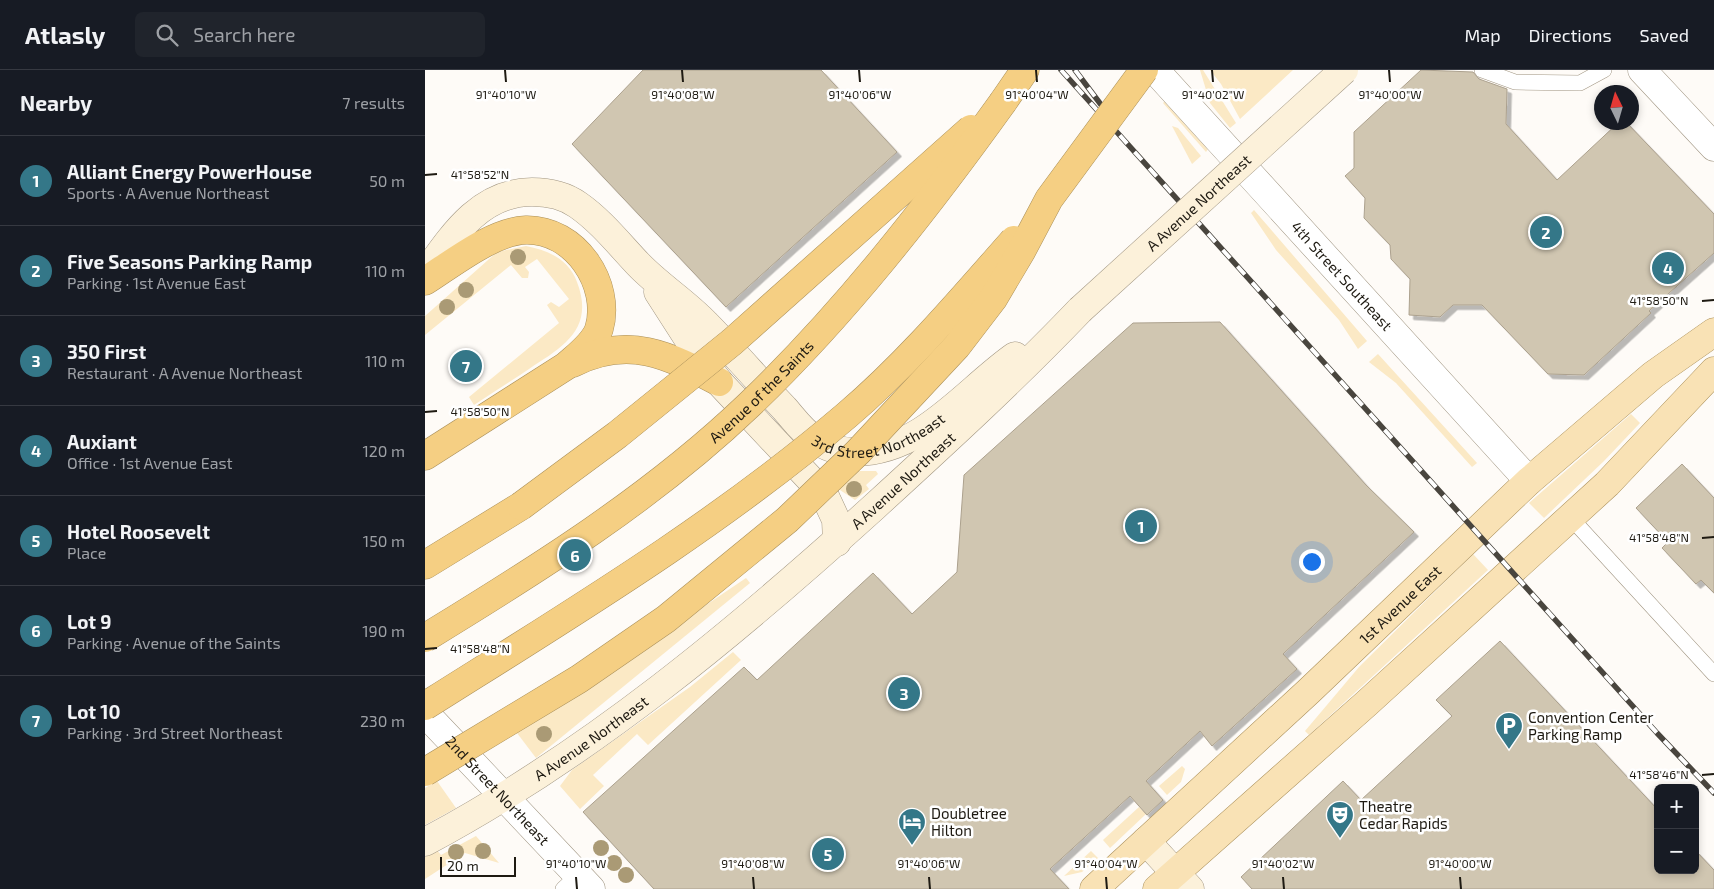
<!DOCTYPE html>
<html lang="en">
<head>
<meta charset="utf-8">
<style>
	body { margin:0; font-family:"Exo 2",sans-serif; background:#20242c; color:#f1f3f6 }
	.controls { position:absolute; right:15px; bottom:15px; display:grid; overflow:hidden; border-radius:8px; box-shadow:0 2px 8px #0003 }
	.controls button { width:45px; height:45px; display:grid; place-items:center; padding:0; border:0; border-bottom:1px solid #363941; background:#171b24; color:#f1f3f6; font:25px sans-serif }
	.compass { position:absolute; left:1169px; top:15px; width:45px; height:45px; border-radius:50%; background:#171b24; box-shadow:0 2px 8px #0003; rotate:355deg }
	.scale { position:absolute; left:15px; bottom:12px; width:76px; box-sizing:border-box; padding-left:5px; border:2px solid #1e1a12; border-top:0; font-size:14px; line-height:18px; white-space:nowrap; color:#1e1a12; -webkit-text-stroke:4px #fff; paint-order:stroke }
	.you { position:absolute; left:886px; top:491px; width:18px; height:18px; margin:-12px; border:4px solid #fff; border-radius:50%; background:#1a73e8; box-shadow:0 0 0 8px #1a73e833 }
	.badge { display:grid; place-items:center; width:32px; height:32px; border-radius:50%; background:#347788; color:#fff; font-size:16px; font-weight:700 }
	.pin { position:absolute; translate:-50% -50%; border:2px solid #fff; box-shadow:0 1px 5px #0006 }
	.list { margin:0; padding:0; list-style:none }
	h2 { display:flex; justify-content:space-between; align-items:center; height:65px; margin:0; padding:0 20px; font-size:21px }
	h2 small { font-size:16px; font-weight:400; color:#9ea1a6 }
	.list li { display:grid; grid-template-columns:32px 1fr auto; gap:15px; align-items:center; box-sizing:border-box; height:90px; padding:0 20px; border-top:1px solid #363941 }
	.list b { display:block; font-size:19px; white-space:nowrap }
	.list p { margin:0; font-size:16px; white-space:nowrap; color:#9ea1a6 }
	.list em { font-size:16px; font-style:normal; color:#9ea1a6 }
	.icon { flex:none; width:28px; height:28px; fill:none; stroke:currentColor; stroke-width:2; stroke-linecap:round; stroke-linejoin:round }
	.map { position:relative; flex:none; width:1289px; height:819px; overflow:hidden }
	header { display:flex; align-items:center; gap:30px; box-sizing:border-box; height:70px; padding:0 25px; background:#171b24; border-bottom:1px solid #363941 }
	header strong { font-size:24px }
	nav { display:flex; gap:28px; margin-inline-start:auto; font-size:18px }
	.search { width:350px; height:45px; background:#20242c; display:flex; align-items:center; gap:12px; box-sizing:border-box; padding:0 18px; border-radius:8px; color:#9ea1a6; font-size:19px }
	main { display:flex }
	aside { flex:1; background:#171b24 }
	.map>svg:first-child { display:block }
	.green { fill:#fbe9c5 }
	.building { fill:#d0c6b1; stroke:#aca18e; filter:url(#shadow) }
	.lines { fill:none; stroke-linecap:round; stroke-linejoin:round }
	.lane-casing { stroke:#a19683; stroke-width:16 }
	.street-casing { stroke:#a19683; stroke-width:29 }
	.secondary-casing { stroke:#a19683; stroke-width:29 }
	.primary-casing { stroke:#aa905b; stroke-width:29 }
	.highway-casing { stroke:#aa905b; stroke-width:29 }
	.lane { stroke:#fff; stroke-width:15 }
	.street { stroke:#fff; stroke-width:28 }
	.secondary { stroke:#fcf1da; stroke-width:28 }
	.primary { stroke:#f9e2b5; stroke-width:28 }
	.highway { stroke:#f5cf83; stroke-width:28 }
	.rail-casing { stroke:#49453e; stroke-width:5.5 }
	.rail { stroke:#fff; stroke-width:4; stroke-dasharray:11; stroke-linecap:butt }
	.secondary-bridge-casing { stroke:#a19683; stroke-width:29; stroke-linecap:butt }
	.highway-bridge-casing { stroke:#aa905b; stroke-width:29; stroke-linecap:butt }
	.secondary-bridge { stroke:#fcf1da; stroke-width:28 }
	.highway-bridge { stroke:#f5cf83; stroke-width:28 }
	.tree { fill:#aa9a75 }
	.ticks { fill:none; stroke:#1e1a12; stroke-width:2 }
	.labels { text-anchor:middle; dominant-baseline:central; stroke-width:5; stroke-linejoin:round; paint-order:stroke }
	.street-label { font-size:15px; fill:#1e1a12; stroke:#fff }
	.poi-label { font-size:15px; fill:#1e1a12; stroke:#fff; text-anchor:start }
	.ticks-label { font-size:12px; text-anchor:middle; fill:#1e1a12; stroke:#fff; stroke-width:5; stroke-linejoin:round; paint-order:stroke }
</style>
</head>
<body>
<header>
<strong>Atlasly</strong>
<div class="search"><svg class="icon" aria-label="search" viewBox="0 0 24 24"><circle cx="10" cy="10" r="6"/><path d="M15 15l6 6"/></svg>Search here</div>
<nav><a>Map</a><a>Directions</a><a>Saved</a></nav>
</header>
<main>
<aside>
<h2>Nearby<small>7 results</small></h2>
<ul class="list">
<li><span class="badge">1</span><div><b>Alliant Energy PowerHouse</b><p>Sports · A Avenue Northeast</p></div><em>50 m</em></li>
<li><span class="badge">2</span><div><b>Five Seasons Parking Ramp</b><p>Parking · 1st Avenue East</p></div><em>110 m</em></li>
<li><span class="badge">3</span><div><b>350 First</b><p>Restaurant · A Avenue Northeast</p></div><em>110 m</em></li>
<li><span class="badge">4</span><div><b>Auxiant</b><p>Office · 1st Avenue East</p></div><em>120 m</em></li>
<li><span class="badge">5</span><div><b>Hotel Roosevelt</b><p>Place</p></div><em>150 m</em></li>
<li><span class="badge">6</span><div><b>Lot 9</b><p>Parking · Avenue of the Saints</p></div><em>190 m</em></li>
<li><span class="badge">7</span><div><b>Lot 10</b><p>Parking · 3rd Street Northeast</p></div><em>230 m</em></li>
</ul>
</aside>
<div class="map">
<svg width="1289" height="819" viewBox="0 0 1289 819">
	<defs>
		<filter id="shadow"><feDropShadow dx="4.5" dy="4.5" stdDeviation="0" flood-color="#0004"/></filter>
	</defs>
	<rect width="100%" height="100%" fill="#fefbf7"/>
	<!-- green -->
	<g class="green">
		<polygon points="775,0 778,0 811,53 805,58 785,33"/>
		<polygon points="785,0 868,0 815,49 796,14"/>
		<polygon points="740,31 783,79 781,82 738,33"/>
		<polygon points="747,56 753,58 776,86 767,94"/>
		<polygon points="829,140 942,271 933,279 914,250 851,180 826,143"/>
		<path d="M101 176C122 180 144 189 152 212 170 259 138 277 104 299 86 311 67 323 49 335L44 327 134 253 122 235 126 232 134 237 144 229 112 189 100 197 104 202 103 208H97L86 195 0 265V246L72 182Z"/>
		<polygon points="953,284 1052,393 1047,397 971,313 944,292"/>
		<polygon points="1206,344 1215,353 1179,391 1119,448 1104,433"/>
		<polygon points="430,401 451,401 453,404 441,415 444,419 430,430 412,418"/>
		<polygon points="1048,484 1063,500 884,665 880,661 934,597"/>
		<polygon points="321,508 325,513 111,688 92,663"/>
		<polygon points="308,582 316,590 223,675 212,664 168,705 179,716 155,739 135,716 147,700 265,617"/>
		<polygon points="757,696 760,699 756,712 742,725 734,716"/>
		<polygon points="12,711 31,738 0,755 0,718"/>
		<polygon points="714,737 721,744 685,778 678,770"/>
		<polygon points="51,766 74,793 40,783 0,809 0,787 12,780 16,785"/>
		<polygon points="666,781 673,788 657,802 639,806"/>
	</g>
	<!-- building -->
	<g class="building">
		<polygon points="218,0 396,0 472,82 301,237 147,74"/>
		<polygon points="996,0 1048,2 1054,9 1082,19 1081,54 1132,110 1194,52 1201,52 1289,144 1289,183 1224,241 1226,243 1159,305 1123,304 1057,235 1028,235 1015,247 984,245 985,209 966,189 965,175 939,148 940,128 920,106 929,98 929,62"/>
		<polygon points="795,252 941,415 989,462 858,584 872,599 787,676 775,661 721,711 738,730 722,745 705,726 625,799 644,819 229,819 158,742 319,597 332,610 448,503 487,544 532,502 539,405 708,253"/>
		<polygon points="1257,394 1289,428 1289,523 1276,510 1271,514 1237,478 1243,472 1211,438"/>
		<polygon points="1075,571 1233,740 1233,800 1270,800 1270,780 1289,800 1289,819 827,819 816,807 918,711 936,730 1027,646 1011,630"/>
	</g>
	<g class="lines">
		<defs>
			<g id="lane">
				<polyline points="1057,0 1090,12 1155,13 1179,0"/>
				<polyline points="1145,447 1289,604"/>
				<polyline points="138,819 153,805"/>
			</g>
			<g id="street">
				<path id="s1" d="M730 0 1104 411"/>
				<polyline points="1217,0 1289,77"/>
				<path id="s2" d="M0 643 166 819"/>
			</g>
			<g id="secondary">
				<path id="s3" d="M0 204C27 166 55 122 107 122 124 122 139 125 153 135 176 151 194 174 213 194 234 216 260 232 281 254 308 281 333 311 359 338 368 348 377 361 388 368 400 377 416 382 431 382 498 381 540 321 590 286"/>
				<polyline points="233,222 276,289 294,312 399,424 411,450 412,472"/>
				<polyline points="721,771 765,819"/>
				<path id="s4" d="M0 772C165 684 311 562 449 437 519 373 589 309 655 240"/>
			</g>
			<g id="primary">
				<path id="s5" d="M669 819 884 621 1104 411 1228 305 1289 262"/>
				<polyline points="732,819 942,633 1182,414 1289,301"/>
			</g>
			<g id="highway">
				<polyline points="578,32 600,0"/>
				<path d="M0 211C27 194 68 161 101 160 150 159 187 214 174 259 169 274 152 286 141 296L0 386"/>
				<path d="M148 293C204 265 243 285 294 312"/>
				<polyline points="0,495 96,436"/>
			</g>
		</defs>
		<!-- lane casing -->
		<use href="#lane" class="lane-casing"/>
		<!-- street casing -->
		<use href="#street" class="street-casing"/>
		<!-- secondary casing -->
		<use href="#secondary" class="secondary-casing"/>
		<!-- primary casing -->
		<use href="#primary" class="primary-casing"/>
		<!-- highway casing -->
		<use href="#highway" class="highway-casing"/>
		<!-- lane -->
		<use href="#lane" class="lane"/>
		<!-- street -->
		<use href="#street" class="street"/>
		<!-- secondary -->
		<use href="#secondary" class="secondary"/>
		<!-- primary -->
		<use href="#primary" class="primary"/>
		<!-- highway -->
		<use href="#highway" class="highway"/>
		<defs>
			<g id="rail">
				<polyline points="636,0 1232,663 1289,723"/>
				<polyline points="650,0 680,40"/>
			</g>
		</defs>
		<!-- rail casing -->
		<use href="#rail" class="rail-casing"/>
		<!-- rail -->
		<use href="#rail" class="rail"/>
		<defs>
			<g id="secondary-bridge">
				<path id="s6" d="M655 240 919 0"/>
			</g>
			<g id="highway-bridge">
				<polyline points="96,436 192,365 307,272 546,59"/>
				<path id="s7" d="M0 568C113 499 228 427 324 335 419 244 501 139 578 32"/>
				<path d="M0 636C144 545 292 456 422 345 483 293 536 230 589 170"/>
				<polyline points="0,702 154,609 241,549 362,450 433,382 532,276 568,229 597,180 624,129 719,0"/>
			</g>
		</defs>
		<!-- secondary-bridge casing -->
		<use href="#secondary-bridge" class="secondary-bridge-casing"/>
		<!-- highway-bridge casing -->
		<use href="#highway-bridge" class="highway-bridge-casing"/>
		<!-- secondary-bridge -->
		<use href="#secondary-bridge" class="secondary-bridge"/>
		<!-- highway-bridge -->
		<use href="#highway-bridge" class="highway-bridge"/>
	</g>
	<!-- trees -->
	<g class="tree">
		<circle cx="93" cy="187" r="8"/>
		<circle cx="41" cy="220" r="8"/>
		<circle cx="22" cy="237" r="8"/>
		<circle cx="429" cy="419" r="8"/>
		<circle cx="119" cy="664" r="8"/>
		<circle cx="176" cy="778" r="8"/>
		<circle cx="58" cy="781" r="8"/>
		<circle cx="31" cy="782" r="8"/>
		<circle cx="189" cy="793" r="8"/>
		<circle cx="201" cy="805" r="8"/>
	</g>
	<!-- ticks -->
	<path class="ticks" d="M80 0 81 12M257 0 258 12M434 0 435 12M611 0 612 12M787 0 788 12M964 0 965 12M0 105 12 104M1277 231 1289 230M0 342 12 341M1277 468 1289 467M0 579 12 578M1277 705 1289 704M151 807 152 819M328 807 329 819M504 807 505 819M681 807 682 819M858 807 859 819M1035 807 1036 819"/>
	<!-- icons -->
	<defs>
		<symbol id="parking-pin" viewBox="-11 -11 22 30"><path d="M0 17L-7.5 6A9.5 9.5 0 1 1 7.5 6Z" fill="#347788" stroke="#fff"/><path d="M-3.5-5.5H1a3.5 3.5 0 0 1 0 7H-1V5.5H-3.5ZM-1-3.4V-.6H.8a1.4 1.4 0 0 0 0-2.8Z" fill="#fff"/></symbol>
		<symbol id="theatre-pin" viewBox="-11 -11 22 30"><path d="M0 17L-7.5 6A9.5 9.5 0 1 1 7.5 6Z" fill="#347788" stroke="#fff"/><path d="M-5-5.5Q0-4 5-5.5V0Q5 5 0 6Q-5 5-5 0ZM-3.3-2.5H-1v1.5H-3.3ZM1-2.5H3.3v1.5H1ZM-2.8 1Q0 5.5 2.8 1Z" fill="#fff"/></symbol>
		<symbol id="hotel-pin" viewBox="-11 -11 22 30"><path d="M0 17L-7.5 6A9.5 9.5 0 1 1 7.5 6Z" fill="#347788" stroke="#fff"/><path d="M-6-4.5h1.5V1H6V5H4.5V3h-9V5H-6ZM-4 0a1.8 1.8 0 1 1 3.6 0ZM.5 0V-2.5h3Q6-2.5 6 0Z" fill="#fff"/></symbol>
	</defs>
	<g fill-rule="evenodd">
		<use href="#parking-pin" x="1068" y="640" width="32" height="43"/>
		<use href="#theatre-pin" x="899" y="729" width="32" height="43"/>
		<use href="#hotel-pin" x="471" y="736" width="32" height="43"/>
	</g>
	<g class="labels">
		<!-- street labels -->
		<g class="street-label">
			<text stroke="none"><textPath href="#s6" startOffset="160">A Avenue Northeast</textPath></text>
			<text stroke="none"><textPath href="#s1" startOffset="278">4th Street Southeast</textPath></text>
			<text stroke="none"><textPath href="#s7" startOffset="418">Avenue of the Saints</textPath></text>
			<text stroke="none"><textPath href="#s3" startOffset="592">3rd Street Northeast</textPath></text>
			<text stroke="none"><textPath href="#s4" startOffset="601">A Avenue Northeast</textPath></text>
			<text stroke="none"><textPath href="#s5" startOffset="418">1st Avenue East</textPath></text>
			<text stroke="none"><textPath href="#s4" startOffset="196">A Avenue Northeast</textPath></text>
			<text stroke="none"><textPath href="#s2" startOffset="106">2nd Street Northeast</textPath></text>
		</g>
		<!-- poi labels -->
		<g class="poi-label">
			<text x="1103" y="647">Convention Center<tspan x="1103" dy="17">Parking Ramp</tspan></text>
			<text x="934" y="736">Theatre<tspan x="934" dy="17">Cedar Rapids</tspan></text>
			<text x="506" y="743">Doubletree<tspan x="506" dy="17">Hilton</tspan></text>
		</g>
	</g>
	<g class="ticks-label">
		<text x="81" y="29">91°40'10"W</text>
		<text x="258" y="29">91°40'08"W</text>
		<text x="435" y="29">91°40'06"W</text>
		<text x="612" y="29">91°40'04"W</text>
		<text x="788" y="29">91°40'02"W</text>
		<text x="965" y="29">91°40'00"W</text>
		<text x="55" y="109">41°58'52"N</text>
		<text x="1234" y="235">41°58'50"N</text>
		<text x="55" y="346">41°58'50"N</text>
		<text x="1234" y="472">41°58'48"N</text>
		<text x="55" y="583">41°58'48"N</text>
		<text x="1234" y="709">41°58'46"N</text>
		<text x="151" y="798">91°40'10"W</text>
		<text x="328" y="798">91°40'08"W</text>
		<text x="504" y="798">91°40'06"W</text>
		<text x="681" y="798">91°40'04"W</text>
		<text x="858" y="798">91°40'02"W</text>
		<text x="1035" y="798">91°40'00"W</text>
	</g>
</svg>
<div class="controls">
<button>+</button>
<button>−</button>
</div>
<svg class="compass" viewBox="-18 -18 36 36"><path d="M0-13l5 13h-10z" fill="#e53935"/><path d="M0 13l5-13h-10z" fill="#9ea1a6"/></svg>
<div class="scale">20 m</div>
<div class="you"></div>
<div class="pin badge" style="left:716px;top:456px">1</div>
<div class="pin badge" style="left:1121px;top:162px">2</div>
<div class="pin badge" style="left:479px;top:623px">3</div>
<div class="pin badge" style="left:1243px;top:198px">4</div>
<div class="pin badge" style="left:403px;top:784px">5</div>
<div class="pin badge" style="left:150px;top:485px">6</div>
<div class="pin badge" style="left:41px;top:296px">7</div>
</div>
</main>
</body>
</html>
